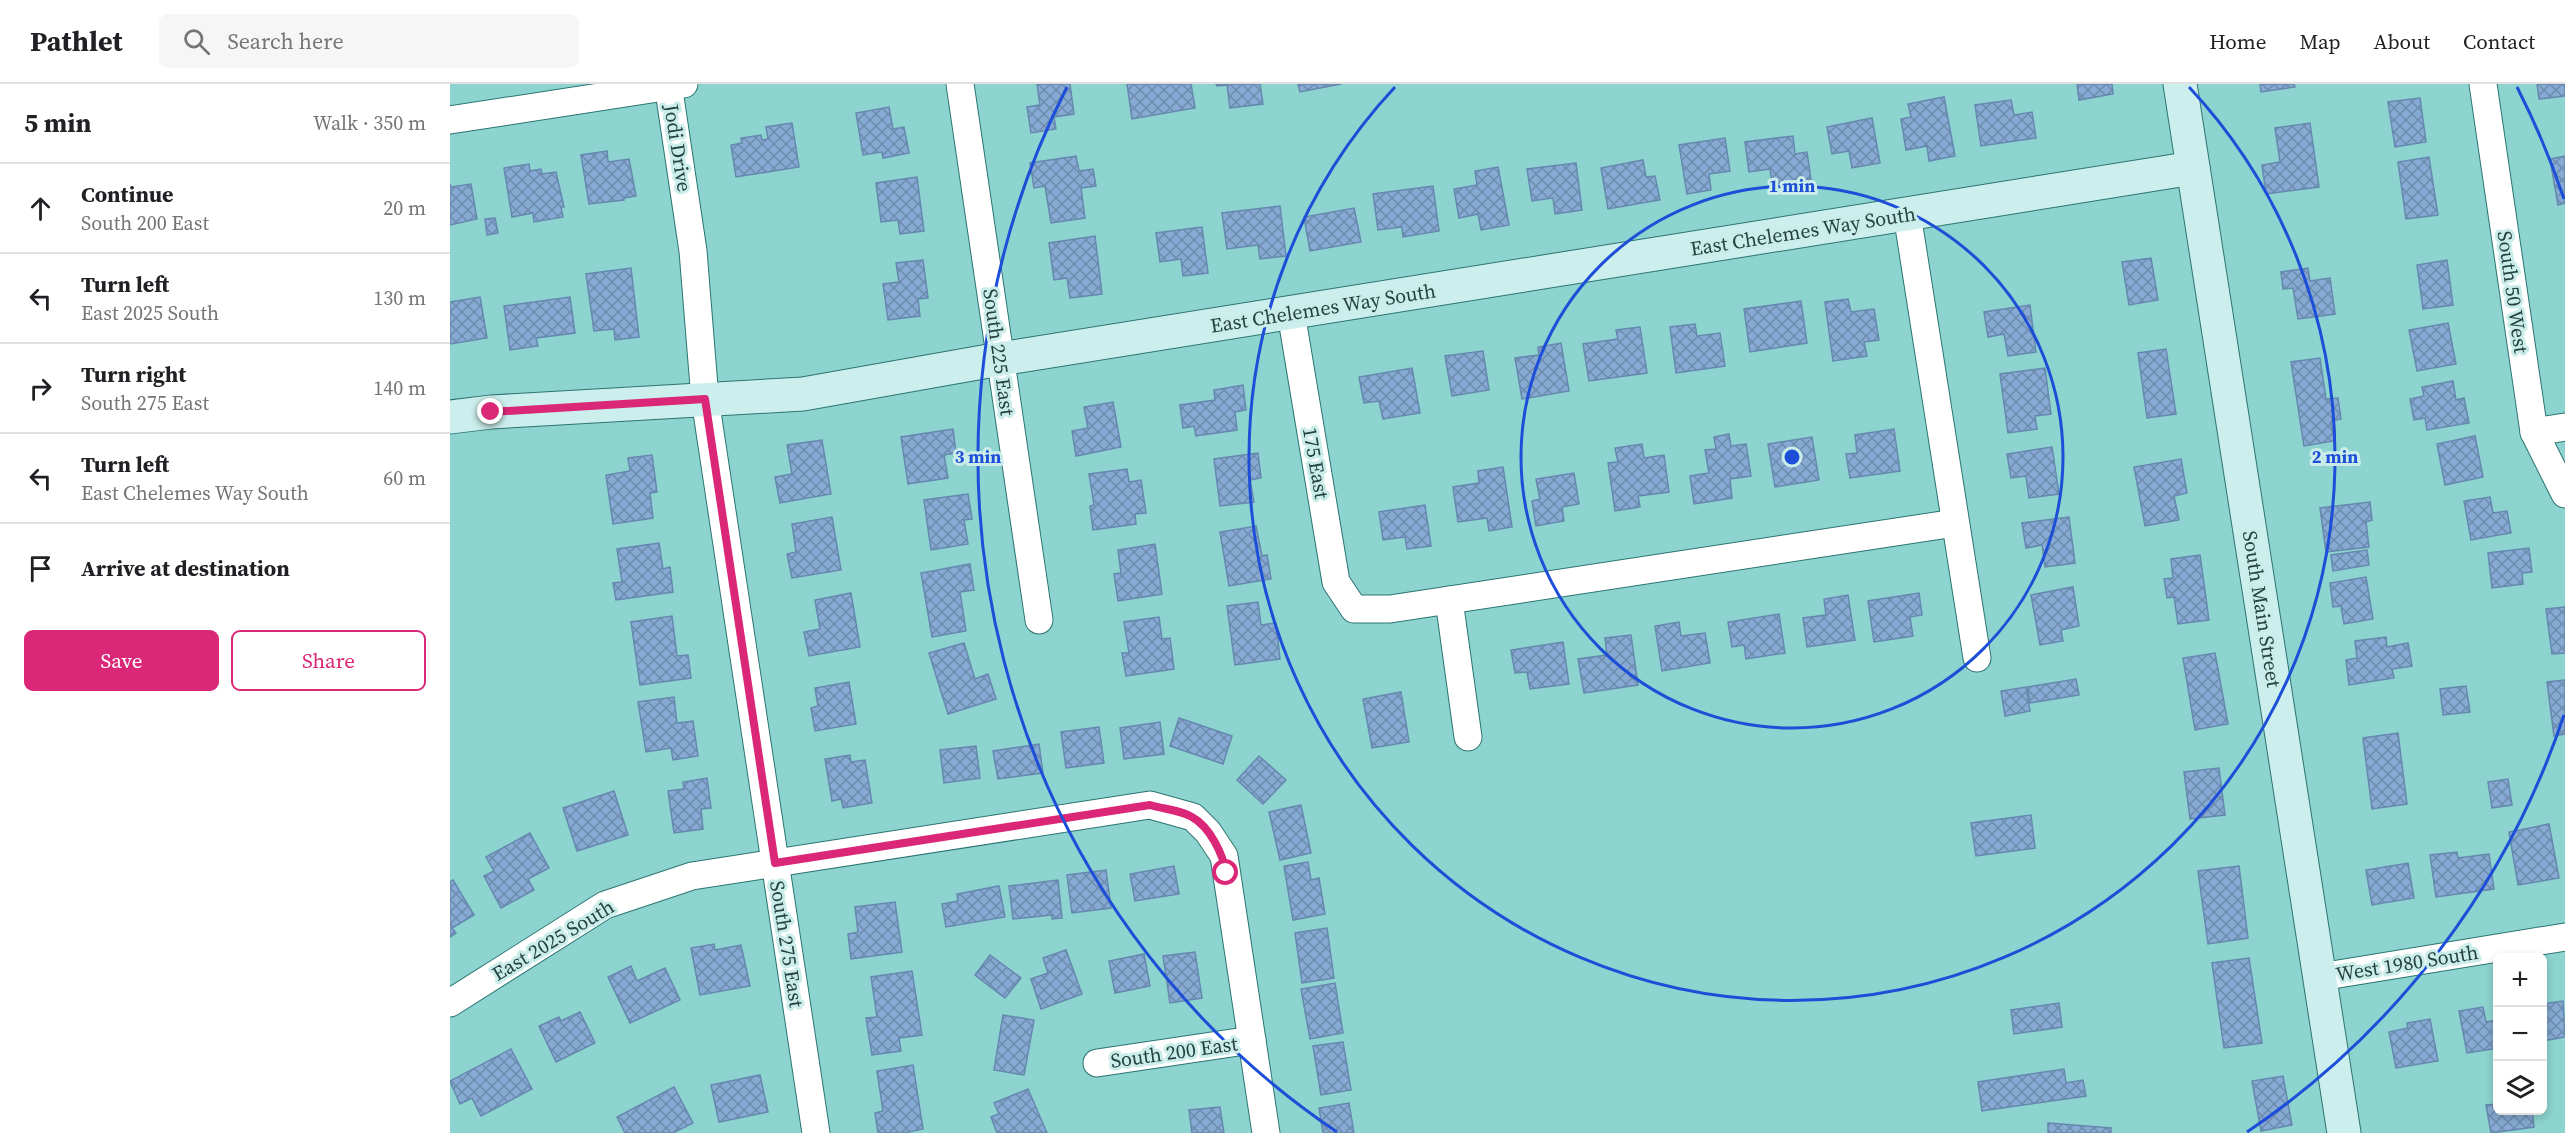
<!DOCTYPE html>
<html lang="en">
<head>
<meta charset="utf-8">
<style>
	body { margin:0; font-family:"Source Serif 4",serif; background:#f6f6f6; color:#202124 }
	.controls { position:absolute; right:18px; bottom:18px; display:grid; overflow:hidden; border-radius:9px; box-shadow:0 3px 9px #0003 }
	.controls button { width:54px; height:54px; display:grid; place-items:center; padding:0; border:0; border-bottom:2px solid #e0e0e0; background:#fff; color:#202124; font:30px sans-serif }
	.stop { position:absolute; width:18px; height:18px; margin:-14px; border:4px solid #db2777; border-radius:50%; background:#fff }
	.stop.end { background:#db2777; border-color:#fff; box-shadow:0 2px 6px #0008 }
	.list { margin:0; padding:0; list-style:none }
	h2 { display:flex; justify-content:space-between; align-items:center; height:78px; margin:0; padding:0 24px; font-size:26px }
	h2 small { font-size:20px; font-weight:400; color:#757577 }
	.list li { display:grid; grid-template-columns:39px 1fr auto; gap:18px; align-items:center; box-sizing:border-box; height:90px; padding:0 24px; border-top:2px solid #e0e0e0 }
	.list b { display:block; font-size:22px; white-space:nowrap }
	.list p { margin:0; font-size:20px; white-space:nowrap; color:#757577 }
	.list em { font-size:20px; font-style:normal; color:#757577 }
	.actions { display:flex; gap:12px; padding:18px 24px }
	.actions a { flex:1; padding:14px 0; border:2px solid #db2777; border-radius:9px; text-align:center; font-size:21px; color:#db2777 }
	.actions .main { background:#db2777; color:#fff }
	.icon { flex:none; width:33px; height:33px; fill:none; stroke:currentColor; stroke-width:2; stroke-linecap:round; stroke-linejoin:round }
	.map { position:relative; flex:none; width:2115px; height:1049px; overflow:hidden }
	header { display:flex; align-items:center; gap:36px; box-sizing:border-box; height:84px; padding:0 30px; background:#fff; border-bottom:2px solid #e0e0e0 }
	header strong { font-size:28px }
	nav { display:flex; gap:33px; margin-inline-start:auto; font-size:21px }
	.search { width:420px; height:54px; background:#f6f6f6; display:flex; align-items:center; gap:15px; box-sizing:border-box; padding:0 21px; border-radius:9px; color:#757577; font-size:22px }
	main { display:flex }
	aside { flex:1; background:#fff }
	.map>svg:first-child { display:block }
	.building { fill:url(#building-cross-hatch); stroke:#6588af; stroke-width:1.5 }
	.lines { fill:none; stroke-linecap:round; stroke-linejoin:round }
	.street-casing { stroke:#2c7572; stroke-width:29 }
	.secondary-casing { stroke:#2c7572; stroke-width:35 }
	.street { stroke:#fff; stroke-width:27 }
	.secondary { stroke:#cceeec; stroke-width:33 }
	.route { stroke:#db2777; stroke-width:8 }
	.ring { fill:none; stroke:#1d4ed8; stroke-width:3 }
	.labels { text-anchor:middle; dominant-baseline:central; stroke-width:6; stroke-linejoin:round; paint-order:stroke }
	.street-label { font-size:20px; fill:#254241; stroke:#cbedea }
	.centre { fill:#1d4ed8; stroke:#cbedea; stroke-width:3 }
	.ring-label { font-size:18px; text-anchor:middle; font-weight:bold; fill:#1d4ed8; stroke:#cbedea; stroke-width:6; stroke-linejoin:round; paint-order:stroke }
</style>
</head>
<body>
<header>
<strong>Pathlet</strong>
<div class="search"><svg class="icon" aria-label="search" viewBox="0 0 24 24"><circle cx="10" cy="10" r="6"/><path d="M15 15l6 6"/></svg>Search here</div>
<nav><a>Home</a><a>Map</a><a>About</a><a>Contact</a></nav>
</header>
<main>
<aside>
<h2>5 min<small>Walk · 350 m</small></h2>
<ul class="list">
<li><svg class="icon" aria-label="ahead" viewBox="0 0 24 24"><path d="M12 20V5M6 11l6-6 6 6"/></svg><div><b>Continue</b><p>South 200 East</p></div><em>20 m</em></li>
<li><svg class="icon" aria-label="left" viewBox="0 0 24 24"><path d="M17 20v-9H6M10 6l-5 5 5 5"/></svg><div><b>Turn left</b><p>East 2025 South</p></div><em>130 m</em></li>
<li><svg class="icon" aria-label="right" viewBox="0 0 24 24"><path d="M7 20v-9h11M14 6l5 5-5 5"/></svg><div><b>Turn right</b><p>South 275 East</p></div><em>140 m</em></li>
<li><svg class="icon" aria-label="left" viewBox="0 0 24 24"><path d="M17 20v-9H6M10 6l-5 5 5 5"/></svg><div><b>Turn left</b><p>East Chelemes Way South</p></div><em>60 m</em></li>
<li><svg class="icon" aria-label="arrive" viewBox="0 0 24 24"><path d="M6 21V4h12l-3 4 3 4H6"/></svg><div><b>Arrive at destination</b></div></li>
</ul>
<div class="actions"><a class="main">Save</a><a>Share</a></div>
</aside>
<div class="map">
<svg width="2115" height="1049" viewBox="0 0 2115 1049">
	<defs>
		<pattern id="building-cross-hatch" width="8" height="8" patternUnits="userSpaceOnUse" patternTransform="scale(1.5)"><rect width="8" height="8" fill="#86aad3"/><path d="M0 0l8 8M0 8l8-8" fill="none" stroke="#6d8cad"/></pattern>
	</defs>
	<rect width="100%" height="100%" fill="#8dd3cf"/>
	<!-- building -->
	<g class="building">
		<polygon points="587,0 620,0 624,30 604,33 606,45 581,49 577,23 590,21"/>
		<polygon points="677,0 741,0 745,24 682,35"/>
		<polygon points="766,0 810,0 813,20 780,24 777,1 767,2"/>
		<polygon points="848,0 891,0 850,8"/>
		<polygon points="1627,0 1662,0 1663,10 1629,16"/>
		<polygon points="1810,0 1844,0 1845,3 1811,8"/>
		<polygon points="2087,0 2115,0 2115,12 2089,15"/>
		<polygon points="1494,13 1505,72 1479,77 1477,62 1456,66 1451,35 1461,33 1458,20"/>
		<polygon points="1970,14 1976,58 1945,63 1938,18"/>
		<polygon points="1561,16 1564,31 1582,28 1586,54 1531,62 1525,21"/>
		<polygon points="439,23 443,45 454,43 459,69 433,74 432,68 413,71 406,29"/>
		<polygon points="1422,34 1430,79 1402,84 1399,67 1382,70 1377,43"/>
		<polygon points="342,39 349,83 286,93 281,61 292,59 291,54 311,51 312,56 318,55 316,43"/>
		<polygon points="1860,39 1869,103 1816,110 1812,81 1830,78 1825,44"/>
		<polygon points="1343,52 1345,70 1357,68 1361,95 1322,100 1320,85 1299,88 1295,58"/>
		<polygon points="1275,54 1280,87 1259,90 1261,106 1237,110 1229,61"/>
		<polygon points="157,67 158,78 179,75 186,112 174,114 174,116 139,120 131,71"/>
		<polygon points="626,72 629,87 643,85 646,102 631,104 635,134 601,139 595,102 584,104 580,79"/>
		<polygon points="2115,72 2115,119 2108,121 2100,75"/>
		<polygon points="1979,73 1988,131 1956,135 1948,78"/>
		<polygon points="1193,76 1196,93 1205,92 1210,116 1158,125 1151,84"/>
		<polygon points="1126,79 1132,126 1105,130 1103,114 1082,117 1077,85"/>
		<polygon points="79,80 80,87 91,85 92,90 106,88 114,123 111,123 113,133 84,138 83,129 62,133 54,84"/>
		<polygon points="1048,83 1059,141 1031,146 1028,130 1009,134 1004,105 1027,101 1025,87"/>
		<polygon points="467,93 474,147 450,150 448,136 431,138 426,99"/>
		<polygon points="0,100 1,103 21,100 27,135 0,141"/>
		<polygon points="983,102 989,147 953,153 952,143 928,146 923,110"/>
		<polygon points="830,122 836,172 810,175 808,161 777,165 772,129"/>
		<polygon points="904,124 911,158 860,167 854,133"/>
		<polygon points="45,134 48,149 37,151 35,135"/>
		<polygon points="752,143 758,189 733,192 731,175 710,178 706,149"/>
		<polygon points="645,152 652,210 620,214 617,194 604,196 599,159"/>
		<polygon points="1701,174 1708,216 1679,221 1672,178"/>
		<polygon points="473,176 478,214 468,215 470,232 438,236 433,200 449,198 446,179"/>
		<polygon points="1997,176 2003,221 1973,225 1967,181"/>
		<polygon points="181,184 189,253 165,256 164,245 144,247 136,190"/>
		<polygon points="1858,184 1860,197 1880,194 1885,230 1848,235 1843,204 1833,205 1831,188"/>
		<polygon points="30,213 37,254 0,260 0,218"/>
		<polygon points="120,213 125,249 86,254 88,262 60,266 54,222"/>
		<polygon points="1398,215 1401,228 1424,225 1429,256 1414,258 1417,272 1383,277 1375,218"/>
		<polygon points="1351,217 1357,259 1300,268 1294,225"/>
		<polygon points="1580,221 1586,268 1558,272 1554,250 1538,253 1534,228"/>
		<polygon points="1998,239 2006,280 1967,287 1959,246"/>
		<polygon points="1245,240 1247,252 1270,249 1275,282 1226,289 1220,243"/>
		<polygon points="1190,243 1197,289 1139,297 1133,260 1168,255 1166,246"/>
		<polygon points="1111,259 1119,307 1072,315 1065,274 1089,271 1088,263"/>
		<polygon points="1716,265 1726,330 1697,334 1688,269"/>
		<polygon points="1033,267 1039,306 1002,312 995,272"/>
		<polygon points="1870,274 1876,315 1888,314 1891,335 1881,337 1884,357 1854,362 1841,278"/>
		<polygon points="962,284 970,329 933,335 929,317 914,319 909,293"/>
		<polygon points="1595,284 1601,330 1585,332 1587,345 1558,349 1550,290"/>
		<polygon points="2003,297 2006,316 2014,314 2019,339 1977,346 1975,334 1964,336 1960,315 1974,312 1972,303"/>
		<polygon points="793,301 796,326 785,328 787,346 746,352 744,342 733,344 730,321 765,316 764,306"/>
		<polygon points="663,318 671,363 626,372 622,347 638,344 634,323"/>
		<polygon points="503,345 506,369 494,371 498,394 458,400 451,353"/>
		<polygon points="1444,345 1450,387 1400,394 1396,370 1407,369 1405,351"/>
		<polygon points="1279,350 1281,362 1296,360 1301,392 1280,395 1282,414 1244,420 1240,392 1259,389 1255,366 1266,365 1264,353"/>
		<polygon points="2025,352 2033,393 1995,401 1987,360"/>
		<polygon points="1362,353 1369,396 1325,403 1318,360"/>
		<polygon points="372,356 381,410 330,419 325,393 342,390 337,361"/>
		<polygon points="1192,360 1194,374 1214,371 1219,408 1188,412 1190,423 1165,427 1158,379 1168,378 1165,364"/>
		<polygon points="1602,363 1609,410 1579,414 1576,392 1561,394 1557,370"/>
		<polygon points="808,369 811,394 800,396 804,418 770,422 764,375"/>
		<polygon points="202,371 207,408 200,409 203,434 163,440 156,391 180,387 178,374"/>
		<polygon points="1731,375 1737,409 1724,412 1729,436 1695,442 1684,383"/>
		<polygon points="1053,383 1062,443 1039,447 1037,434 1008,438 1003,403 1029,399 1028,387"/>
		<polygon points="677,385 679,398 691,396 696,429 685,430 686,440 643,446 640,422 644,421 639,390"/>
		<polygon points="1124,389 1129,420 1112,423 1114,437 1086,442 1082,417 1090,415 1086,395"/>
		<polygon points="518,410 522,435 514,436 518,460 481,466 474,416"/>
		<polygon points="2040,413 2043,429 2057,427 2061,449 2021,456 2014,417"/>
		<polygon points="1920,418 1922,436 1916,438 1919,463 1876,468 1870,424"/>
		<polygon points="975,421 981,462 957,465 955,453 933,456 929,428"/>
		<polygon points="382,433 391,486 342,494 337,470 346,468 342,440"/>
		<polygon points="1619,433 1625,479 1595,483 1592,461 1576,464 1572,439"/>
		<polygon points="806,442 812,472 817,471 821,495 779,502 770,448"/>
		<polygon points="209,459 213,485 220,483 223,508 166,516 163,499 172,498 167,465"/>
		<polygon points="705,460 712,510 668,517 664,490 671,489 668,466"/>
		<polygon points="2079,464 2082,488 2072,489 2073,500 2042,504 2038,469"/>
		<polygon points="1917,466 1919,481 1883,487 1881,471"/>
		<polygon points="1750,471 1759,536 1728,540 1724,513 1717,514 1714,495 1723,494 1721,475"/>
		<polygon points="520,480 524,506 510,508 516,547 482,553 471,489"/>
		<polygon points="1916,493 1923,535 1894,540 1891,522 1883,523 1880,499"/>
		<polygon points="1623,503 1629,542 1611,546 1613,557 1590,561 1581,511"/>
		<polygon points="401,509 410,563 359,572 354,548 370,545 365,516"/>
		<polygon points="1469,509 1472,531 1460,533 1463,552 1424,558 1418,517"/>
		<polygon points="1398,511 1405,556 1357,563 1353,534 1376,531 1374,515"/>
		<polygon points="808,518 811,541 826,539 830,575 785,581 777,522"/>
		<polygon points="2115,523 2115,569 2102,570 2096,525"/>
		<polygon points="1329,530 1335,569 1296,575 1294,561 1282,563 1278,538"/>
		<polygon points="222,532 227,572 238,571 241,594 190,601 181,538"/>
		<polygon points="709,533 712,555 720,554 724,585 676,592 672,569 679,569 674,538"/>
		<polygon points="1229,538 1231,552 1255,549 1260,579 1212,587 1205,542"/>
		<polygon points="1181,551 1188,601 1134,609 1128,575 1157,571 1155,554"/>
		<polygon points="1936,553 1937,563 1958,559 1962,582 1942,585 1944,594 1899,601 1896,576 1907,574 1905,557"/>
		<polygon points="1113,558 1119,600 1080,605 1077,588 1065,589 1061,566"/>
		<polygon points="514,559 525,595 538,590 546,615 498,630 479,569"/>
		<polygon points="1765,569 1778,640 1745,646 1733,574"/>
		<polygon points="1626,595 1629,611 1580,619 1577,603"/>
		<polygon points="2115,596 2115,650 2104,652 2097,598"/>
		<polygon points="399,598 406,640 365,647 361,624 368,622 365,604"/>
		<polygon points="2016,602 2020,628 1993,631 1990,605"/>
		<polygon points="1576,603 1580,627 1555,632 1551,607"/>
		<polygon points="951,608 959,658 922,664 913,615"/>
		<polygon points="224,613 227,639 243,637 248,672 223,676 221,664 196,668 188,618"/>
		<polygon points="729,634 782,652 773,680 720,662"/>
		<polygon points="710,638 714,670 674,675 670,644"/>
		<polygon points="649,643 654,679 616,684 611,648"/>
		<polygon points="1948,649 1957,720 1922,725 1913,654"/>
		<polygon points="589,660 593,689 548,695 543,667"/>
		<polygon points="526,662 530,694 494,699 490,666"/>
		<polygon points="400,671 401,678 415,676 422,719 393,724 391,715 382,717 375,675"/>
		<polygon points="809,672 836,696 813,720 787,696"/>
		<polygon points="1769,684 1775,731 1740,735 1734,688"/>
		<polygon points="257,694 261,724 251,725 253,745 224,749 218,707 234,705 233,698"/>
		<polygon points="2058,695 2062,721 2042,724 2038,698"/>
		<polygon points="164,707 178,751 127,767 113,724"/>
		<polygon points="851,721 861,769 830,776 819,728"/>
		<polygon points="1581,731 1585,764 1526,772 1521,739"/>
		<polygon points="2099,740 2109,794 2068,801 2059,748"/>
		<polygon points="80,749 99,784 78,795 84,806 51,824 34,792 44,787 36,773"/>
		<polygon points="2007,768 2008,774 2039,770 2044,805 1986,813 1980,771"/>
		<polygon points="858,778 861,796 869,794 875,830 843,836 834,782"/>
		<polygon points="1958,779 1964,814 1922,821 1916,786"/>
		<polygon points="724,782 729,810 685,817 680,790"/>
		<polygon points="1789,782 1798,854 1758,860 1748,787"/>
		<polygon points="656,786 661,824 622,829 617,791"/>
		<polygon points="3,796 24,831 2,844 6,849 0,853 0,798"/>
		<polygon points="608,796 612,834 602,835 602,831 563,835 559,802"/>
		<polygon points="549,802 555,833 496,843 492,820 508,817 507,810"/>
		<polygon points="445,818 452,868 401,875 398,850 408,848 405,823"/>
		<polygon points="877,844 884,894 852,899 845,849"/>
		<polygon points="264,860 265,866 291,861 300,902 250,911 241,864"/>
		<polygon points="616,866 632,910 591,925 581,895 598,889 593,874"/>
		<polygon points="745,868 752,914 720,919 713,872"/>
		<polygon points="694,870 700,902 665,909 659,877"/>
		<polygon points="540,871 571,894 555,914 525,891"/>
		<polygon points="1799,874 1812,959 1774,964 1762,879"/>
		<polygon points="181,882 187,897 215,884 230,916 180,939 158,893"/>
		<polygon points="462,887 472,951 449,954 451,967 422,971 416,934 427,933 421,893"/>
		<polygon points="885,899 893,949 860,955 851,905"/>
		<polygon points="2113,917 2115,953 2092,957 2092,920"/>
		<polygon points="1609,919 1612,943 1564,950 1561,926"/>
		<polygon points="2033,923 2036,938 2048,936 2048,964 2017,969 2009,927"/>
		<polygon points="130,928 145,959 106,978 89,942 109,933 111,937"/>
		<polygon points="553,931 584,936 574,991 544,986"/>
		<polygon points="1980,935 1988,977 1946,984 1939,948 1958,944 1957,939"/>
		<polygon points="893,958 901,1006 871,1011 863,962"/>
		<polygon points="61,965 82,1005 31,1032 22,1014 10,1020 0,997"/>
		<polygon points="463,981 473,1045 454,1049 428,1049 425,1029 433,1027 427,987"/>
		<polygon points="1614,985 1616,999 1633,996 1636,1012 1532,1027 1528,998"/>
		<polygon points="310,991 318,1028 269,1038 261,1001"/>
		<polygon points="1833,992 1842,1041 1811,1047 1802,997"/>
		<polygon points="224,1003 243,1039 223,1049 175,1049 167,1033"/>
		<polygon points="578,1005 597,1049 547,1049 541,1033 549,1030 544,1019"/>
		<polygon points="899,1019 904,1049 873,1049 869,1024"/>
		<polygon points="2048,1020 2048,1026 2082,1026 2084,1043 2041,1049 2036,1021"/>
		<polygon points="770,1023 774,1049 742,1049 739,1026"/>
		<polygon points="1598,1039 1661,1044 1661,1049 1598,1049"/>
	</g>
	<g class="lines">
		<defs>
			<g id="street">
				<polyline points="218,0 243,167 255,315 366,1049"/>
				<polyline points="510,0 589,536"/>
				<polyline points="2033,0 2084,348 2115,410"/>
				<polyline points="0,36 234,0"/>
				<polyline points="1457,130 1527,574"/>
				<polyline points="841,229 886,498 904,525 940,525 1505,439"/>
				<polyline points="2084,348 2115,343"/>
				<polyline points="999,516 1018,653"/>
				<polyline points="1870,893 2115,853"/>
				<polyline points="0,919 155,821 242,792 700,721 743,733 758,748 774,772 816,1049"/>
				<polyline points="647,979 802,956"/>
			</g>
			<g id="secondary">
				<polyline points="1730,0 1894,1049"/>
				<polyline points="0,333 41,328 353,310 550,275 1743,84"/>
			</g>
		</defs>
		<!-- street casing -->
		<use href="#street" class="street-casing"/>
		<!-- secondary casing -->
		<use href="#secondary" class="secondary-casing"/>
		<!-- street -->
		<use href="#street" class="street"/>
		<!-- secondary -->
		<use href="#secondary" class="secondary"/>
	</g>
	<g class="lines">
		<!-- route -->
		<path class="route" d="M41 328 255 315 325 779 700 721C713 725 731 726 742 733 760 743 773 770 776 789"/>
	</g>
	<!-- distance rings -->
	<g class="ring">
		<circle cx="1342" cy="373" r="271"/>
		<path d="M1739 3A543 543 0 1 1 945 3"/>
		<path d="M2114 631A814 814 0 0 1 1797 1048M887 1048A814 814 0 0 1 617 3M2067 3A814 814 0 0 1 2114 115"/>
	</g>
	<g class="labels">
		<!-- street labels -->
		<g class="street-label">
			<text transform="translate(228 64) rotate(81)">Jodi Drive</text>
			<text transform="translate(1353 147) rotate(-9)">East Chelemes Way South</text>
			<text transform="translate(2063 208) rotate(82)">South 50 West</text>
			<text transform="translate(873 224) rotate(-9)">East Chelemes Way South</text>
			<text transform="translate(549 268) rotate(82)">South 225 East</text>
			<text transform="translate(866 379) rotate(80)">175 East</text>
			<text transform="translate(1812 525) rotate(81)">South Main Street</text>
			<text transform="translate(103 856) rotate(-31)">East 2025 South</text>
			<text transform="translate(337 860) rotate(81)">South 275 East</text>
			<text transform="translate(1957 879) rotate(-9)">West 1980 South</text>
			<text transform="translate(724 968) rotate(-8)">South 200 East</text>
		</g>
	</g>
	<circle cx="1342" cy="373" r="9" class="centre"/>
	<g class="ring-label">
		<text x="1342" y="108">1 min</text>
		<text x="1885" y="379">2 min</text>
		<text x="528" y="379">3 min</text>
	</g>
</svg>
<div class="controls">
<button>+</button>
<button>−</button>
<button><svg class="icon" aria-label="layers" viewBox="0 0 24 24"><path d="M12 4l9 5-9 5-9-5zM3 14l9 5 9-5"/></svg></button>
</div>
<div class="stop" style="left:776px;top:789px"></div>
<div class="stop end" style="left:41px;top:328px"></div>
</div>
</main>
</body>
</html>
